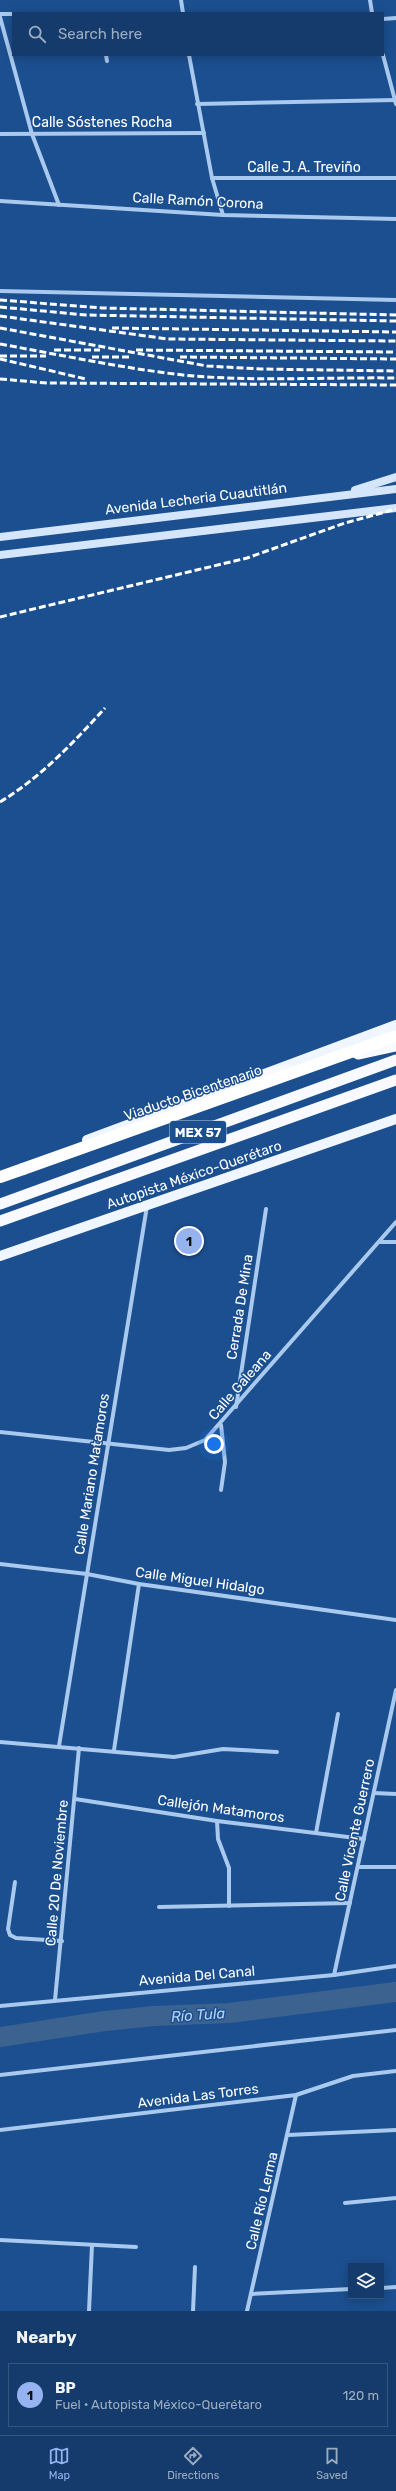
<!DOCTYPE html>
<html lang="en">
<head>
<meta charset="utf-8">
<style>
	body { margin:0; font-family:Rubik,sans-serif; background:#214673; color:#f1f3f6 }
	.controls { position:absolute; right:12px; bottom:12px; display:grid; overflow:hidden; border-radius:0px; box-shadow:0 2px 10px #0003 }
	.controls button { width:36px; height:36px; display:grid; place-items:center; padding:0; border:0; border-bottom:1px solid #33557e; background:#143b6b; color:#f1f3f6; font:20px sans-serif }
	.you { position:absolute; left:214px; top:1444px; width:14px; height:14px; margin:-10px; border:3px solid #fff; border-radius:50%; background:#1a73e8; box-shadow:0 0 0 6px #1a73e833 }
	.badge { display:grid; place-items:center; width:26px; height:26px; border-radius:50%; background:#95b2f1; color:#111; font-size:13px; font-weight:700 }
	.pin { position:absolute; translate:-50% -50%; border:2px solid #fff; box-shadow:0 1px 4px #0006 }
	.list { margin:0; padding:0; list-style:none }
	h2 { display:flex; justify-content:space-between; align-items:center; height:52px; margin:0; padding:0 16px; font-size:17px }
	h2 small { font-size:13px; font-weight:400; color:#9dadc1 }
	.list li { display:grid; grid-template-columns:26px 1fr auto; gap:12px; align-items:center; box-sizing:border-box; height:64px; margin:0 8px 8px; padding:0 8px; border:1px solid #33557e; border-radius:0px }
	.list b { display:block; font-size:15px; white-space:nowrap }
	.list p { margin:0; font-size:13px; white-space:nowrap; color:#9dadc1 }
	.list em { font-size:13px; font-style:normal; color:#9dadc1 }
	.icon { flex:none; width:22px; height:22px; fill:none; stroke:currentColor; stroke-width:2; stroke-linecap:round; stroke-linejoin:round }
	.map { position:relative; flex:none; width:396px; height:2311px; overflow:hidden }
	.search { position:absolute; background:#143b6b; box-shadow:0 2px 10px #0003; left:12px; right:12px; top:12px; height:44px; display:flex; align-items:center; gap:10px; box-sizing:border-box; padding:0 14px; border-radius:0px; color:#9dadc1; font-size:15px }
	.sheet { height:124px; background:#143b6b }
	nav { display:flex; justify-content:space-around; align-items:center; box-sizing:border-box; height:56px; border-top:1px solid #33557e; background:#143b6b; font-size:11px; color:#9dadc1 }
	nav a { display:grid; justify-items:center; gap:2px }
	nav .on { color:#95b2f1 }
	.map>svg:first-child { display:block }
	.lines { fill:none; stroke-linecap:round; stroke-linejoin:round }
	.river { stroke:#3c6290; stroke-width:20 }
	.minor { stroke:#a9c9ee; stroke-width:4 }
	.secondary { stroke:#d6e6fa; stroke-width:8 }
	.primary { stroke:#f0f6ff; stroke-width:10 }
	.trunk { stroke:#f8faff; stroke-width:11 }
	.motorway { stroke:#fff; stroke-width:12 }
	.rail { stroke:#fff; stroke-width:3; stroke-dasharray:7 3; stroke-linecap:butt }
	.motorway-bridge { stroke:#fff; stroke-width:12 }
	.labels { text-anchor:middle; dominant-baseline:central; stroke-width:3; stroke-linejoin:round; paint-order:stroke }
	.shield { fill:#1b4f8f; stroke:#bbcadd; stroke-width:1 }
	.shield-label { font-size:13px; font-weight:bold; fill:#fff }
	.street-label { font-size:14px; fill:#fff; stroke:#1b4f8f }
	.water-label { font-size:15px; font-style:italic; fill:#b5d3f5; stroke:#1b4f8f }
</style>
</head>
<body>
<div class="map">
<svg width="396" height="2311" viewBox="0 0 396 2311">
	<rect width="100%" height="100%" fill="#1b4f8f"/>
	<g class="lines">
		<!-- river -->
		<polyline class="river" points="0,2037 105,2021 154,2016 229,2013 396,1992"/>
		<!-- minor -->
		<g class="minor">
			<polyline points="181,0 183,13"/>
			<polyline points="370,0 372,13"/>
			<polyline points="0,14 13,14"/>
			<polyline points="0,17 32,134 59,205"/>
			<polyline points="383,19 396,18"/>
			<polyline points="106,55 107,61"/>
			<polyline points="189,55 212,178 223,215"/>
			<polyline points="383,55 396,104"/>
			<polyline points="197,104 396,100"/>
			<polyline points="0,134 204,133"/>
			<polyline points="212,178 396,178"/>
			<polyline points="0,201 223,215 396,219"/>
			<polyline points="0,291 396,300"/>
			<polyline points="380,1242 396,1242"/>
			<polyline points="236,1407 266,1209"/>
			<polyline points="221,1425 225,1462 221,1490"/>
			<polyline points="0,1432 169,1450 186,1448 205,1440 396,1222"/>
			<polyline points="0,1564 87,1574 139,1584 396,1620"/>
			<polyline points="0,1742 174,1757 223,1749 277,1752"/>
			<polyline points="59,1746 147,1206"/>
			<polyline points="114,1750 139,1584"/>
			<polyline points="374,1793 396,1794"/>
			<polyline points="75,1799 217,1821 364,1839"/>
			<polyline points="217,1821 218,1839 229,1868 229,1906"/>
			<polyline points="316,1833 338,1714"/>
			<polyline points="358,1867 396,1867"/>
			<polyline points="15,1882 8,1929 10,1935 16,1938 62,1941"/>
			<polyline points="159,1907 350,1903"/>
			<polyline points="334,1975 396,1690"/>
			<polyline points="55,2000 79,1748"/>
			<polyline points="0,2006 334,1975 396,1966"/>
			<polyline points="0,2075 396,2030"/>
			<polyline points="0,2130 296,2095 353,2076 396,2071"/>
			<polyline points="288,2135 396,2130"/>
			<polyline points="345,2203 396,2198"/>
			<polyline points="0,2240 136,2247"/>
			<polyline points="381,2288 396,2287"/>
			<polyline points="251,2294 351,2289"/>
			<polyline points="89,2311 92,2245"/>
			<polyline points="193,2311 195,2267"/>
			<polyline points="247,2311 296,2095"/>
		</g>
		<!-- secondary -->
		<g class="secondary">
			<polyline points="355,490 396,477"/>
			<polyline points="0,537 396,489"/>
			<polyline points="0,555 396,508"/>
		</g>
		<!-- primary -->
		<g class="primary">
			<polyline points="87,1140 396,1025"/>
			<polyline points="0,1256 396,1119"/>
		</g>
		<!-- trunk -->
		<g class="trunk">
			<polyline points="358,1054 396,1046"/>
			<polyline points="258,1077 288,1070"/>
			<polyline points="0,1204 396,1060"/>
			<polyline points="0,1221 396,1080"/>
		</g>
		<!-- motorway -->
		<polyline class="motorway" points="0,1177 23,1169"/>
		<!-- rail -->
		<g class="rail">
			<polyline points="0,300 102,308 396,315"/>
			<polyline points="0,307 86,315 396,321"/>
			<polyline points="0,316 168,339 396,341"/>
			<polyline points="0,328 207,366 261,369 396,371"/>
			<polyline points="112,328 396,332"/>
			<path d="M0 344C61 355 121 368 183 375 253 382 326 377 396 378"/>
			<polyline points="54,350 100,350"/>
			<polyline points="136,350 396,352"/>
			<polyline points="0,356 46,356"/>
			<polyline points="92,357 132,357"/>
			<polyline points="180,357 396,359"/>
			<polyline points="0,359 86,379"/>
			<polyline points="0,379 47,383 396,385"/>
			<polyline points="0,617 247,558 345,523 396,509"/>
			<path d="M0 802C40 778 74 742 105 708"/>
		</g>
		<!-- motorway-bridge -->
		<polyline class="motorway-bridge" points="23,1169 396,1036"/>
	</g>
	<g class="labels">
		<!-- shield labels -->
		<rect class="shield" x="170" y="1121" width="56" height="22" rx="3"/>
		<g class="shield-label">
			<text x="198" y="1132">MEX 57</text>
		</g>
		<!-- street labels -->
		<g class="street-label">
			<text x="102" y="122">Calle Sóstenes Rocha</text>
			<text x="304" y="167">Calle J. A. Treviño</text>
			<text transform="translate(198 201) rotate(3)">Calle Ramón Corona</text>
			<text transform="translate(196 499) rotate(-7)">Avenida Lecheria Cuautitlán</text>
			<text transform="translate(193 1093) rotate(-19)">Viaducto Bicentenario</text>
			<text transform="translate(194 1175) rotate(-19)">Autopista México-Querétaro</text>
			<text transform="translate(240 1307) rotate(-81)">Cerrada De Mina</text>
			<text transform="translate(240 1385) rotate(-49)">Calle Galeana</text>
			<text transform="translate(92 1474) rotate(-81)">Calle Mariano Matamoros</text>
			<text transform="translate(200 1581) rotate(8)">Calle Miguel Hidalgo</text>
			<text transform="translate(221 1809) rotate(8)">Callejón Matamoros</text>
			<text transform="translate(355 1830) rotate(-78)">Calle Vicente Guerrero</text>
			<text transform="translate(57 1873) rotate(-85)">Calle 20 De Noviembre</text>
			<text transform="translate(197 1976) rotate(-5)">Avenida Del Canal</text>
			<text transform="translate(198 2096) rotate(-7)">Avenida Las Torres</text>
			<text transform="translate(262 2201) rotate(-77)">Calle Río Lerma</text>
		</g>
		<!-- water labels -->
		<g class="water-label">
			<text transform="translate(198 2015) rotate(-4)">Río Tula</text>
		</g>
	</g>
</svg>
<div class="controls">
<button><svg class="icon" aria-label="layers" viewBox="0 0 24 24"><path d="M12 4l9 5-9 5-9-5zM3 14l9 5 9-5"/></svg></button>
</div>
<div class="you"></div>
<div class="pin badge" style="left:189px;top:1241px">1</div>
<div class="search"><svg class="icon" aria-label="search" viewBox="0 0 24 24"><circle cx="10" cy="10" r="6"/><path d="M15 15l6 6"/></svg>Search here</div>
</div>
<section class="sheet">
<h2>Nearby<small></small></h2>
<ul class="list">
<li><span class="badge">1</span><div><b>BP</b><p>Fuel · Autopista México-Querétaro</p></div><em>120 m</em></li>
</ul>
</section>
<nav>
<a class="on"><svg class="icon" aria-label="map" viewBox="0 0 24 24"><path d="M3 6l6-2 6 2 6-2v14l-6 2-6-2-6 2zM9 4v14M15 6v14"/></svg>Map</a>
<a><svg class="icon" aria-label="directions" viewBox="0 0 24 24"><path d="M12 3l9 9-9 9-9-9zM9 14v-3h6M13 9l2 2-2 2"/></svg>Directions</a>
<a><svg class="icon" aria-label="saved" viewBox="0 0 24 24"><path d="M7 4h10v16l-5-4-5 4z"/></svg>Saved</a>
</nav>
</body>
</html>
